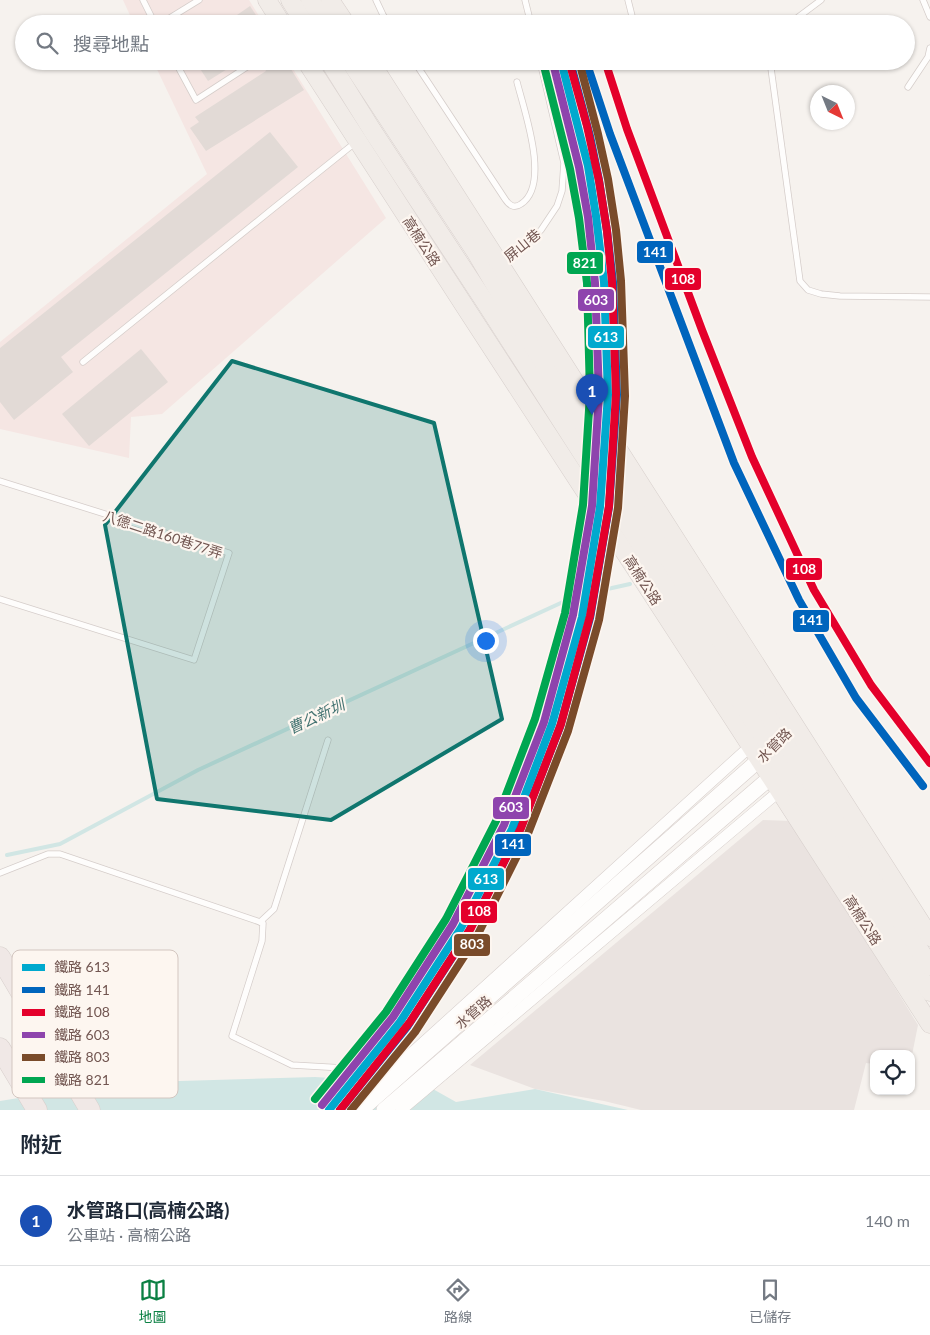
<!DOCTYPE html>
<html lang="zh-TW">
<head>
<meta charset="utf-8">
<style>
	body { margin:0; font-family:Lato,"Noto Sans TC",sans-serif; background:#f6f6f7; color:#1f2937 }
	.controls { position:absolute; right:15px; bottom:15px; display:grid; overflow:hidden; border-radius:10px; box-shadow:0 1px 4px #0004 }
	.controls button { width:45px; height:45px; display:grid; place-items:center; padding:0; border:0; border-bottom:1px solid #e0e1e3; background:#fff; color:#1f2937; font:25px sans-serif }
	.compass { position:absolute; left:810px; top:85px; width:45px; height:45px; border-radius:50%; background:#fff; box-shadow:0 1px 4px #0004; rotate:137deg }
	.you { position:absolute; left:485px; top:640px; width:18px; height:18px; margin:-12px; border:4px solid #fff; border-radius:50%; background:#1a73e8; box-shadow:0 0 0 8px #1a73e833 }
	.badge { display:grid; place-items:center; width:32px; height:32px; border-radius:50%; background:#0b8043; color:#fff; font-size:16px; font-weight:700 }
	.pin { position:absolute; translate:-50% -41px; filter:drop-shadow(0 1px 2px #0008) }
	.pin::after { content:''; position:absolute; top:26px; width:18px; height:15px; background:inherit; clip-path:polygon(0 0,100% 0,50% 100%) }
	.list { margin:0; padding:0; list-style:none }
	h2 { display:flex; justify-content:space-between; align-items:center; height:65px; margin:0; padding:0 20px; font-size:21px }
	h2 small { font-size:16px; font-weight:400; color:#747a83 }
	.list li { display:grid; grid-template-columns:32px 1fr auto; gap:15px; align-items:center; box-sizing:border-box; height:90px; padding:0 20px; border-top:1px solid #e0e1e3 }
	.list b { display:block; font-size:19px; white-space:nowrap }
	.list p { margin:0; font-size:16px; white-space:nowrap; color:#747a83 }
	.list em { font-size:16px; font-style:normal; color:#747a83 }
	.icon { flex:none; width:28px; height:28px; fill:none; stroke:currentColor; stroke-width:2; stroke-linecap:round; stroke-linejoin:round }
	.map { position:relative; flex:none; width:930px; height:1110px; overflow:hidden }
	.search { position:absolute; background:#fff; box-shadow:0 1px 4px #0004; left:15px; right:15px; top:15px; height:55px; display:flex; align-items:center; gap:12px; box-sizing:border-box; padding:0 18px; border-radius:28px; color:#747a83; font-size:19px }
	.sheet { height:155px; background:#fff }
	nav { display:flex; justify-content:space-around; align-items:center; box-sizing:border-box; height:70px; border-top:1px solid #e0e1e3; background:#fff; font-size:14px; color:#747a83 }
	nav a { display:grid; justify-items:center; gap:2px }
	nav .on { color:#0b8043 }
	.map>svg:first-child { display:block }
	.commercial { fill:#f5e6e3 }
	.industrial { fill:#eae3e0 }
	.water { fill:#d1e6e4 }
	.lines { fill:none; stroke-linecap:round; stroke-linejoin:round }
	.stream { stroke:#d1e6e4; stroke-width:4 }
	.building { fill:#e2dad6 }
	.lane-casing { stroke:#d5cdca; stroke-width:7 }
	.street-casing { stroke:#d5cdca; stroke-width:12 }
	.secondary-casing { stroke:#d6cdca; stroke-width:16 }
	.primary-casing { stroke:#d7cfcc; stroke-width:19 }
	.highway-casing { stroke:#d7cfcc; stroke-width:21 }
	.lane { stroke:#fefdfc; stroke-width:5.5 }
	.street { stroke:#fefdfc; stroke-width:11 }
	.secondary { stroke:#fefdfc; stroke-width:15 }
	.primary { stroke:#f1ece8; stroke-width:18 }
	.highway { stroke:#f0e8e6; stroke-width:20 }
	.rail-1-casing { stroke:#fdf6f0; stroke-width:11 }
	.rail-2-casing { stroke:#fdf6f0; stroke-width:11 }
	.rail-3-casing { stroke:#fdf6f0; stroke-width:11 }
	.rail-4-casing { stroke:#fdf6f0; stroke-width:11 }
	.rail-5-casing { stroke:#fdf6f0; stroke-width:11 }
	.rail-6-casing { stroke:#fdf6f0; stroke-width:11 }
	.rail-1 { stroke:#00a9ce; stroke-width:8 }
	.rail-2 { stroke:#0065bd; stroke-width:8 }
	.rail-3 { stroke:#e4002b; stroke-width:8 }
	.rail-4 { stroke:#8e44ad; stroke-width:8 }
	.rail-5 { stroke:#7a4b2a; stroke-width:8 }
	.rail-6 { stroke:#00a651; stroke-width:8 }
	.marked { fill:#0f766e; fill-opacity:0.2; stroke:#0f766e; stroke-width:4; stroke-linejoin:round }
	.labels { text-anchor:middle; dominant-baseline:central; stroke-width:4.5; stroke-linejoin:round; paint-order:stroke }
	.street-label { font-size:14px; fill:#725651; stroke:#fdf6f0 }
	.water-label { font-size:15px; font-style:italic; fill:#467573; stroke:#fdf6f0 }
	.key { fill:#fdf6f0; stroke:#d3c6c0; stroke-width:1 }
	.key-label { font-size:14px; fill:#725651 }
	.line-badge { stroke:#fdf6f0; stroke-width:2 }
	.badge-label { font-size:14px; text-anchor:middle; font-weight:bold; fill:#fff }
</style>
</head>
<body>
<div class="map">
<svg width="930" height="1110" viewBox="0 0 930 1110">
	<rect width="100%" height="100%" fill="#f6f2ee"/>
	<!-- commercial -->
	<g class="commercial">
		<polygon points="123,0 249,0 264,24 134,24"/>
		<polygon points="153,61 288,61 386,218 162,414 131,417 129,458 0,429 0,342 207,174"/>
	</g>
	<!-- industrial -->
	<polygon class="industrial" points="763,820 792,821 918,1025 911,1060 911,1054 874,1054 874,1064 866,1063 854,1110 641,1110 604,1101 535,1089 470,1065"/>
	<!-- water -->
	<polygon class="water" points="315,1077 424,1084 456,1102 535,1089 628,1110 0,1110 0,1101 112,1083"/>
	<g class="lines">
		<!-- stream -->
		<polyline class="stream" points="7,855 60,844 198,770 576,596 630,584"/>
	</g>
	<!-- building -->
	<g class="building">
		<polygon points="250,6 262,24 224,24"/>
		<polygon points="195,61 240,61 208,81"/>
		<polygon points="261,61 286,61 304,90 206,151 190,128 199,122 195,117 266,71"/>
		<polygon points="270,132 298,167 61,357 73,372 14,420 0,402 0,348"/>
		<polygon points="141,349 168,382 89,446 62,414"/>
	</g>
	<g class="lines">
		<defs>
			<g id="lane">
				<polyline points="143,0 155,24"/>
				<polyline points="376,0 383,15 389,24"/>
				<polyline points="525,0 531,24"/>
				<polyline points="628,0 634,24"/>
				<polyline points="923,0 930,17"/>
				<polyline points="160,24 199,0"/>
				<polyline points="789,24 821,0"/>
				<polyline points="175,61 196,100 256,61"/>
				<path d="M414 61 505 199C509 205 514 209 521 204 551 185 524 110 517 82"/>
				<polyline points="770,61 800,281 808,290 821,294 840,296 930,297"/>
				<polyline points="908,87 928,57 930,48"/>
				<polyline points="501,262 524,246 541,230 557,206 562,191 564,163 540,61"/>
				<polyline points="83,362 270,211 356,142"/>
				<polyline points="0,481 229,553 194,660 0,599"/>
				<polyline points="0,873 48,854 60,854 263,923 262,941 232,1036 292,1065 344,1068"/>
				<polyline points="260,922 274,909 328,740"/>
			</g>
			<g id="street">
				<polyline points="349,1110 755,742"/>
				<polyline points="401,1110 783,788"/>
			</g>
			<g id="secondary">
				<polyline points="361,1110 767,753"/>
				<polyline points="384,1110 779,770"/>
			</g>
			<g id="primary">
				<polyline points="267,0 282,24"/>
				<polyline points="290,0 305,24"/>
				<polyline points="310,0 326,24"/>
				<polyline points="330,0 346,24"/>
				<polyline points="306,61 469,313 732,717 930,1024"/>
				<polyline points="329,61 372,130 485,302 744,706 805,803 930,992"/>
				<polyline points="350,61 475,251 505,302 818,793 930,966"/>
				<path d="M370 61C558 352 742 646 930 937"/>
			</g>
			<g id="highway">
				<polyline points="0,957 90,1110"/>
				<polyline points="0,1048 37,1110"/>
			</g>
		</defs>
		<!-- lane casing -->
		<use href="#lane" class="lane-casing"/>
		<!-- street casing -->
		<use href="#street" class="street-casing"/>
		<!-- secondary casing -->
		<use href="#secondary" class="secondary-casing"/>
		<!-- primary casing -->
		<use href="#primary" class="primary-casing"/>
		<!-- highway casing -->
		<use href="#highway" class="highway-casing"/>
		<!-- lane -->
		<use href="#lane" class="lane"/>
		<!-- street -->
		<use href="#street" class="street"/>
		<!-- secondary -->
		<use href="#secondary" class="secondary"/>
		<!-- primary -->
		<use href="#primary" class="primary"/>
		<!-- highway -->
		<use href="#highway" class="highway"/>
		<defs>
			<polyline id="rail-1" points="329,1110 400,1022 461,928 512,829 552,724 582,617 600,507 608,395 604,282 596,216 588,166 561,61"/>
			<g id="rail-2">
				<polyline points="587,64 610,134 734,463 799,600 856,698 923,786"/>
				<polyline points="340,1110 407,1027 468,933 519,832 560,727 590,618 609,507 617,395 613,282 607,231 599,180 590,136 570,61"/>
			</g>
			<g id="rail-3">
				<polyline points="605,61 627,129 702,330 752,457 814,590 871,685 930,763"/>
				<polyline points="340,1110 410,1022 471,928 521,828 561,724 590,616 609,506 616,394 612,282 607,231 599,181 587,126 569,61"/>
			</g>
			<polyline id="rail-4" points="322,1105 393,1017 453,924 504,825 544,722 573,615 592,506 599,395 595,283 588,217 579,167 553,63"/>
			<polyline id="rail-5" points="351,1110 415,1032 476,938 527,836 568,731 599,620 618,508 625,396 621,281 616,230 608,179 598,134 579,61"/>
			<polyline id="rail-6" points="315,1099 386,1012 446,919 496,821 535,719 565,613 583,505 590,394 587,283 579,218 570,169 544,66"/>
		</defs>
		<!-- rail-1 casing -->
		<use href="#rail-1" class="rail-1-casing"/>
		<!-- rail-2 casing -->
		<use href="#rail-2" class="rail-2-casing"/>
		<!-- rail-3 casing -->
		<use href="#rail-3" class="rail-3-casing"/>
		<!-- rail-4 casing -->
		<use href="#rail-4" class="rail-4-casing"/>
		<!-- rail-5 casing -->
		<use href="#rail-5" class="rail-5-casing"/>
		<!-- rail-6 casing -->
		<use href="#rail-6" class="rail-6-casing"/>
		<!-- rail-1 -->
		<use href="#rail-1" class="rail-1"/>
		<!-- rail-2 -->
		<use href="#rail-2" class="rail-2"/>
		<!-- rail-3 -->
		<use href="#rail-3" class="rail-3"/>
		<!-- rail-4 -->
		<use href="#rail-4" class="rail-4"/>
		<!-- rail-5 -->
		<use href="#rail-5" class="rail-5"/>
		<!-- rail-6 -->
		<use href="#rail-6" class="rail-6"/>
	</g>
	<!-- marked area -->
	<path class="marked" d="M232 361 434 423 502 719 331 820 157 799 105 525Z"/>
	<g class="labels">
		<!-- street labels -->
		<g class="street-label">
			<text transform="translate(422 241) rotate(57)">高楠公路</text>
			<text transform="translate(522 245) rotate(-39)">屏山巷</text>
			<text transform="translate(163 534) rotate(18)">八德二路160巷77弄</text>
			<text transform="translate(643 580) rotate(57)">高楠公路</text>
			<text transform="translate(774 745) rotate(-45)">水管路</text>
			<text transform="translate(863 920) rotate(57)">高楠公路</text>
			<text transform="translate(473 1012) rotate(-41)">水管路</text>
		</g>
		<!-- water labels -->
		<g class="water-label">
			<text transform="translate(316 716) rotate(-25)">曹公新圳</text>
		</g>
	</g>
	<!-- legend -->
	<rect x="12" y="950" width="166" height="148" rx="8" class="key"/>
	<rect x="22" y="964" width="23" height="7" fill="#00a9ce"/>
	<rect x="22" y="987" width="23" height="6" fill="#0065bd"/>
	<rect x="22" y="1009" width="23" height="7" fill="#e4002b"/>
	<rect x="22" y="1032" width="23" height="6" fill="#8e44ad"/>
	<rect x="22" y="1054" width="23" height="7" fill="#7a4b2a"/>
	<rect x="22" y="1077" width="23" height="6" fill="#00a651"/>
	<g class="key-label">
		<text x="54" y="972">鐵路 613</text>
		<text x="54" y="995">鐵路 141</text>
		<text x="54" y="1017">鐵路 108</text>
		<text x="54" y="1040">鐵路 603</text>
		<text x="54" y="1062">鐵路 803</text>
		<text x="54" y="1085">鐵路 821</text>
	</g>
	<g class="line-badge">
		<rect x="636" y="240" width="38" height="24" rx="5" fill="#0065bd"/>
		<rect x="566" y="251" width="38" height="24" rx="5" fill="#00a651"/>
		<rect x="664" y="267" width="38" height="24" rx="5" fill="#e4002b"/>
		<rect x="577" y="288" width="38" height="24" rx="5" fill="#8e44ad"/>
		<rect x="587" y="325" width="38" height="24" rx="5" fill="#00a9ce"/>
		<rect x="785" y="557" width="38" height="24" rx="5" fill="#e4002b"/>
		<rect x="792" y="609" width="38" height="24" rx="5" fill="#0065bd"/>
		<rect x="492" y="796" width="38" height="24" rx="5" fill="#8e44ad"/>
		<rect x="494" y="833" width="38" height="24" rx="5" fill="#0065bd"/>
		<rect x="467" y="867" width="38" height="24" rx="5" fill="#00a9ce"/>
		<rect x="460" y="900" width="38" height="24" rx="5" fill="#e4002b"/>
		<rect x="453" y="933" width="38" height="24" rx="5" fill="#7a4b2a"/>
	</g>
	<g class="badge-label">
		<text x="655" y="257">141</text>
		<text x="585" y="268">821</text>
		<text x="683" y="284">108</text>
		<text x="596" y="305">603</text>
		<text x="606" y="342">613</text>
		<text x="804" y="574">108</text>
		<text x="811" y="625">141</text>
		<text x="511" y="812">603</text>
		<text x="513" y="849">141</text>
		<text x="486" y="884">613</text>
		<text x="479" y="916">108</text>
		<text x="472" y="949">803</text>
	</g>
</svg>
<div class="controls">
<button><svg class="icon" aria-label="locate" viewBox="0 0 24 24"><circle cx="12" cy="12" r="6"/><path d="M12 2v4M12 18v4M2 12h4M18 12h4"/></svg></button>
</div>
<svg class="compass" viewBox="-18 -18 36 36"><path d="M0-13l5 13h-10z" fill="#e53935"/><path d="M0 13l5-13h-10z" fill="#747a83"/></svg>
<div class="you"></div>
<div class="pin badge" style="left:592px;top:415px;background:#1a4fb4">1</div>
<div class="search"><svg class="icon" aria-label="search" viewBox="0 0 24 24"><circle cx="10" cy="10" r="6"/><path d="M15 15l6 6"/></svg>搜尋地點</div>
</div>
<section class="sheet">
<h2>附近<small></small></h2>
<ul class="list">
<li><span class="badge" style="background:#1a4fb4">1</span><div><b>水管路口(高楠公路)</b><p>公車站 · 高楠公路</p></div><em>140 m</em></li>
</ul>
</section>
<nav>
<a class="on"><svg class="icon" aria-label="map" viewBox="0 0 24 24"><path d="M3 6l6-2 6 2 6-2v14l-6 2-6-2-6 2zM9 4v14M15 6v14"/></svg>地圖</a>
<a><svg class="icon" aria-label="directions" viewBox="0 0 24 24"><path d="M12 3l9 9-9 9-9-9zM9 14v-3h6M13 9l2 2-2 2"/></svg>路線</a>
<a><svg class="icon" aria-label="saved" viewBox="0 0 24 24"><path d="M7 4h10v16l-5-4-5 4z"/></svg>已儲存</a>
</nav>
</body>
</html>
